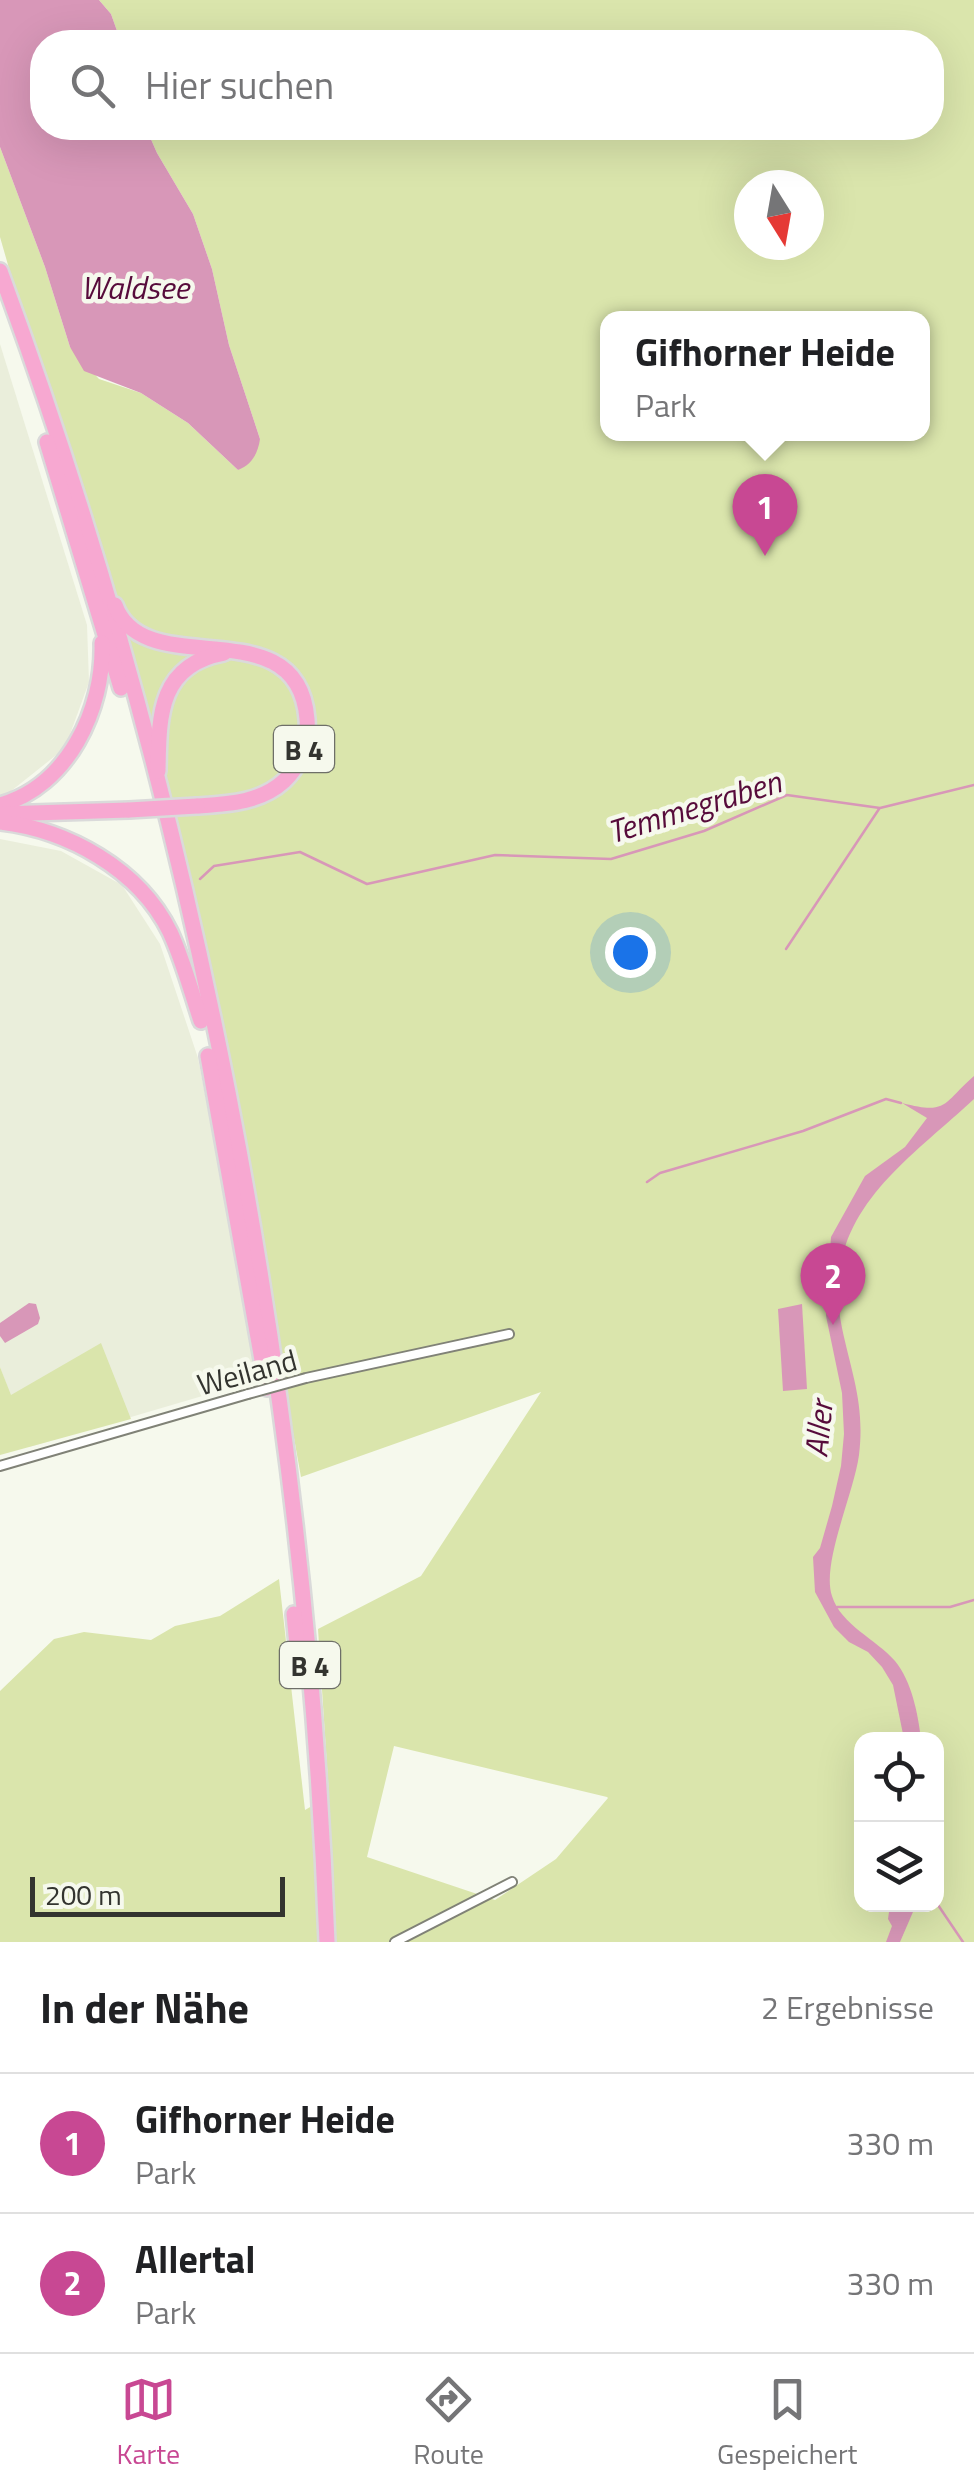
<!DOCTYPE html>
<html lang="de">
<head>
<meta charset="utf-8">
<style>
	body { margin:0; font-family:"Titillium Web",sans-serif; background:#f6f6f6; color:#202124 }
	.controls { position:absolute; right:30px; bottom:30px; display:grid; overflow:hidden; border-radius:20px; box-shadow:0 10px 40px #0002 }
	.controls button { width:90px; height:90px; display:grid; place-items:center; padding:0; border:0; border-bottom:2px solid #e0e0e0; background:#fff; color:#202124; font:50px sans-serif }
	.compass { position:absolute; left:734px; top:170px; width:90px; height:90px; border-radius:50%; background:#fff; box-shadow:0 10px 40px #0002; rotate:169deg }
	.scale { position:absolute; left:30px; bottom:25px; width:255px; box-sizing:border-box; padding-left:10px; border:5px solid #33342f; border-top:0; font-size:28px; line-height:35px; white-space:nowrap; color:#33342f; -webkit-text-stroke:8px #f6f9ed; paint-order:stroke }
	.you { position:absolute; left:630px; top:952px; width:35px; height:35px; margin:-25px; border:8px solid #fff; border-radius:50%; background:#1a73e8; box-shadow:0 0 0 15px #1a73e833 }
	.badge { display:grid; place-items:center; width:65px; height:65px; border-radius:50%; background:#c84893; color:#fff; font-size:32px; font-weight:700 }
	.pin { position:absolute; translate:-50% -82px; filter:drop-shadow(0 2px 5px #0008) }
	.pin::after { content:''; position:absolute; top:52px; width:35px; height:30px; background:inherit; clip-path:polygon(0 0,100% 0,50% 100%) }
	.popup { position:absolute; left:600px; top:311px; width:330px; height:130px; box-sizing:border-box; display:grid; place-content:center; border-radius:20px; background:#fff; filter:drop-shadow(0 2px 8px #0005); font-size:32px; white-space:nowrap; color:#757577 }
	.popup b { font-size:38px; color:#202124 }
	.popup::after { content:''; position:absolute; left:50%; top:100%; margin-left:-20px; border:20px solid transparent; border-top-color:#fff }
	.list { margin:0; padding:0; list-style:none }
	h2 { display:flex; justify-content:space-between; align-items:center; height:130px; margin:0; padding:0 40px; font-size:42px }
	h2 small { font-size:32px; font-weight:400; color:#757577 }
	.list li { display:grid; grid-template-columns:65px 1fr auto; gap:30px; align-items:center; box-sizing:border-box; height:140px; padding:0 40px; border-top:2px solid #e0e0e0 }
	.list b { display:block; font-size:38px; white-space:nowrap }
	.list p { margin:0; font-size:32px; white-space:nowrap; color:#757577 }
	.list em { font-size:32px; font-style:normal; color:#757577 }
	.icon { flex:none; width:55px; height:55px; fill:none; stroke:currentColor; stroke-width:2; stroke-linecap:round; stroke-linejoin:round }
	.map { position:relative; flex:none; width:974px; height:1942px; overflow:hidden }
	.search { position:absolute; background:#fff; box-shadow:0 10px 40px #0002; left:30px; right:30px; top:30px; height:110px; display:flex; align-items:center; gap:25px; box-sizing:border-box; padding:0 35px; border-radius:40px; color:#757577; font-size:38px }
	.sheet { height:410px; background:#fff }
	nav { display:flex; justify-content:space-around; align-items:center; box-sizing:border-box; height:140px; border-top:2px solid #e0e0e0; background:#fff; font-size:28px; color:#757577 }
	nav a { display:grid; justify-items:center; gap:5px }
	nav .on { color:#c84893 }
	.map>svg:first-child { display:block }
	.built { fill:#eaeedb }
	.green { fill:#dae5ac; fill-rule:evenodd }
	.water { fill:#d897b8 }
	.lines { fill:none; stroke-linecap:round; stroke-linejoin:round }
	.stream { stroke:#d897b8; stroke-width:2.5 }
	.street-casing { stroke:#808277; stroke-width:12 }
	.highway-casing { stroke:#dadada; stroke-width:20 }
	.street { stroke:#fff; stroke-width:8 }
	.highway { stroke:#f7a8d1; stroke-width:15 }
	.street-bridge-casing { stroke:#808277; stroke-width:12; stroke-linecap:butt }
	.highway-bridge-casing { stroke:#dadada; stroke-width:20; stroke-linecap:butt }
	.street-bridge { stroke:#fff; stroke-width:8 }
	.highway-bridge { stroke:#f7a8d1; stroke-width:15 }
	.labels { text-anchor:middle; dominant-baseline:central; stroke-width:9; stroke-linejoin:round; paint-order:stroke }
	.shield { fill:#f6f9ed; stroke:#6e6f68; stroke-width:2.5 }
	.shield-label { font-size:28px; font-weight:bold; fill:#33342f }
	.street-label { font-size:30px; fill:#33342f; stroke:#f6f9ed }
	.water-label { font-size:32px; font-style:italic; fill:#570b3b; stroke:#f6f9ed }
</style>
</head>
<body>
<div class="map">
<svg width="974" height="1942" viewBox="0 0 974 1942">
	<rect width="100%" height="100%" fill="#f6f9ed"/>
	<!-- built -->
	<g class="built">
		<polygon points="0,344 87,625 89,682 65,748 6,795 0,796"/>
		<polygon points="0,839 61,851 122,885 160,944 198,1058 260,1379 29,1447 0,1367"/>
	</g>
	<!-- green -->
	<g class="green">
		<path d="M99 0H974V1942H0V1691L54 1639 84 1632 151 1640 175 1626 220 1616 279 1579 305 1810 329 1796 318 1629 421 1576 541 1392 301 1477 209 965 0 237V147L45 267 70 347 99 379 141 393 188 423 238 470 260 439 229 345 212 269 193 214 157 153 146 128H932V42H121L111 14ZM749 185H809V245H749ZM608 318H922V434H608ZM862 1740H936V1904H862ZM394 1746 607 1797 608 1798 556 1859 495 1900 367 1857Z"/>
		<polygon points="101,1343 131,1419 0,1455 0,1367 11,1395"/>
	</g>
	<!-- water -->
	<g class="water">
		<path d="M0 0H99L111 14 121 42H42V128H146L157 153 193 214 212 269 229 345 260 439C258 453 252 465 238 470L188 423 141 393 84 371 70 347 45 267 0 147Z"/>
		<path d="M974 1076V1099C903 1165 819 1216 842 1328 852 1375 865 1405 859 1455 854 1493 821 1564 832 1596 841 1625 876 1639 895 1661 912 1682 918 1714 921 1739H904L893 1685 882 1667 868 1652 849 1642 834 1627 815 1592 813 1557 820 1548 832 1506 841 1466 844 1434 842 1393 826 1316 831 1237 865 1176 905 1147 927 1118 902 1103C948 1115 942 1104 974 1076Z"/>
		<polygon points="29,1303 36,1304 40,1318 38,1324 5,1343 0,1336 0,1323"/>
		<polygon points="802,1304 807,1389 783,1391 778,1309"/>
		<polygon points="897,1904 916,1905 900,1942 886,1942 892,1926 888,1919 889,1912"/>
	</g>
	<g class="lines">
		<!-- stream -->
		<g class="stream">
			<polyline points="200,879 214,866 300,852 367,884 495,855 611,859 704,831 787,795 880,808 974,785"/>
			<polyline points="786,949 879,809"/>
			<polyline points="647,1182 660,1173 803,1131 886,1099 901,1103"/>
			<polyline points="837,1607 950,1607 974,1600"/>
			<polyline points="938,1905 963,1942"/>
		</g>
		<defs>
			<g id="street">
				<polyline points="306,1378 509,1334"/>
				<polyline points="0,1466 248,1394"/>
				<polyline points="395,1942 512,1882"/>
			</g>
			<g id="highway">
				<path d="M0 271C194 797 306 1383 327 1942"/>
				<polyline points="47,442 121,688"/>
				<path d="M115 605C144 685 298 605 307 719 309 742 301 765 284 781 260 803 227 804 197 806"/>
				<path d="M158 771C159 717 158 665 224 653"/>
				<path d="M0 805C68 786 104 709 102 643"/>
				<polyline points="0,814 129,810"/>
				<path d="M0 822C68 830 139 869 170 932 183 960 191 991 201 1021"/>
				<polyline points="208,1056 267,1388"/>
				<polyline points="294,1614 300,1676"/>
			</g>
		</defs>
		<!-- street casing -->
		<use href="#street" class="street-casing"/>
		<!-- highway casing -->
		<use href="#highway" class="highway-casing"/>
		<!-- street -->
		<use href="#street" class="street"/>
		<!-- highway -->
		<use href="#highway" class="highway"/>
		<defs>
			<polyline id="street-bridge" points="248,1394 306,1378"/>
			<polyline id="highway-bridge" points="129,810 197,806"/>
		</defs>
		<!-- street-bridge casing -->
		<use href="#street-bridge" class="street-bridge-casing"/>
		<!-- highway-bridge casing -->
		<use href="#highway-bridge" class="highway-bridge-casing"/>
		<!-- street-bridge -->
		<use href="#street-bridge" class="street-bridge"/>
		<!-- highway-bridge -->
		<use href="#highway-bridge" class="highway-bridge"/>
	</g>
	<g class="labels">
		<!-- shield labels -->
		<g class="shield">
			<rect x="274" y="726" width="60" height="46" rx="8"/>
			<rect x="280" y="1642" width="60" height="46" rx="8"/>
		</g>
		<g class="shield-label">
			<text x="304" y="749">B 4</text>
			<text x="310" y="1665">B 4</text>
		</g>
		<!-- street labels -->
		<g class="street-label">
			<text transform="translate(247 1372) rotate(-15)">Weiland</text>
		</g>
		<!-- water labels -->
		<g class="water-label">
			<text x="135" y="287">Waldsee</text>
			<text transform="translate(694 806) rotate(-17)">Temmegraben</text>
			<text transform="translate(818 1429) rotate(-84)">Aller</text>
		</g>
	</g>
</svg>
<div class="controls">
<button><svg class="icon" aria-label="locate" viewBox="0 0 24 24"><circle cx="12" cy="12" r="6"/><path d="M12 2v4M12 18v4M2 12h4M18 12h4"/></svg></button>
<button><svg class="icon" aria-label="layers" viewBox="0 0 24 24"><path d="M12 4l9 5-9 5-9-5zM3 14l9 5 9-5"/></svg></button>
</div>
<svg class="compass" viewBox="-18 -18 36 36"><path d="M0-13l5 13h-10z" fill="#e53935"/><path d="M0 13l5-13h-10z" fill="#757577"/></svg>
<div class="scale">200 m</div>
<div class="you"></div>
<div class="pin badge" style="left:765px;top:556px">1</div>
<div class="popup"><b>Gifhorner Heide</b>Park</div>
<div class="pin badge" style="left:833px;top:1325px">2</div>
<div class="search"><svg class="icon" aria-label="search" viewBox="0 0 24 24"><circle cx="10" cy="10" r="6"/><path d="M15 15l6 6"/></svg>Hier suchen</div>
</div>
<section class="sheet">
<h2>In der Nähe<small>2 Ergebnisse</small></h2>
<ul class="list">
<li><span class="badge">1</span><div><b>Gifhorner Heide</b><p>Park</p></div><em>330 m</em></li>
<li><span class="badge">2</span><div><b>Allertal</b><p>Park</p></div><em>330 m</em></li>
</ul>
</section>
<nav>
<a class="on"><svg class="icon" aria-label="map" viewBox="0 0 24 24"><path d="M3 6l6-2 6 2 6-2v14l-6 2-6-2-6 2zM9 4v14M15 6v14"/></svg>Karte</a>
<a><svg class="icon" aria-label="directions" viewBox="0 0 24 24"><path d="M12 3l9 9-9 9-9-9zM9 14v-3h6M13 9l2 2-2 2"/></svg>Route</a>
<a><svg class="icon" aria-label="saved" viewBox="0 0 24 24"><path d="M7 4h10v16l-5-4-5 4z"/></svg>Gespeichert</a>
</nav>
</body>
</html>
